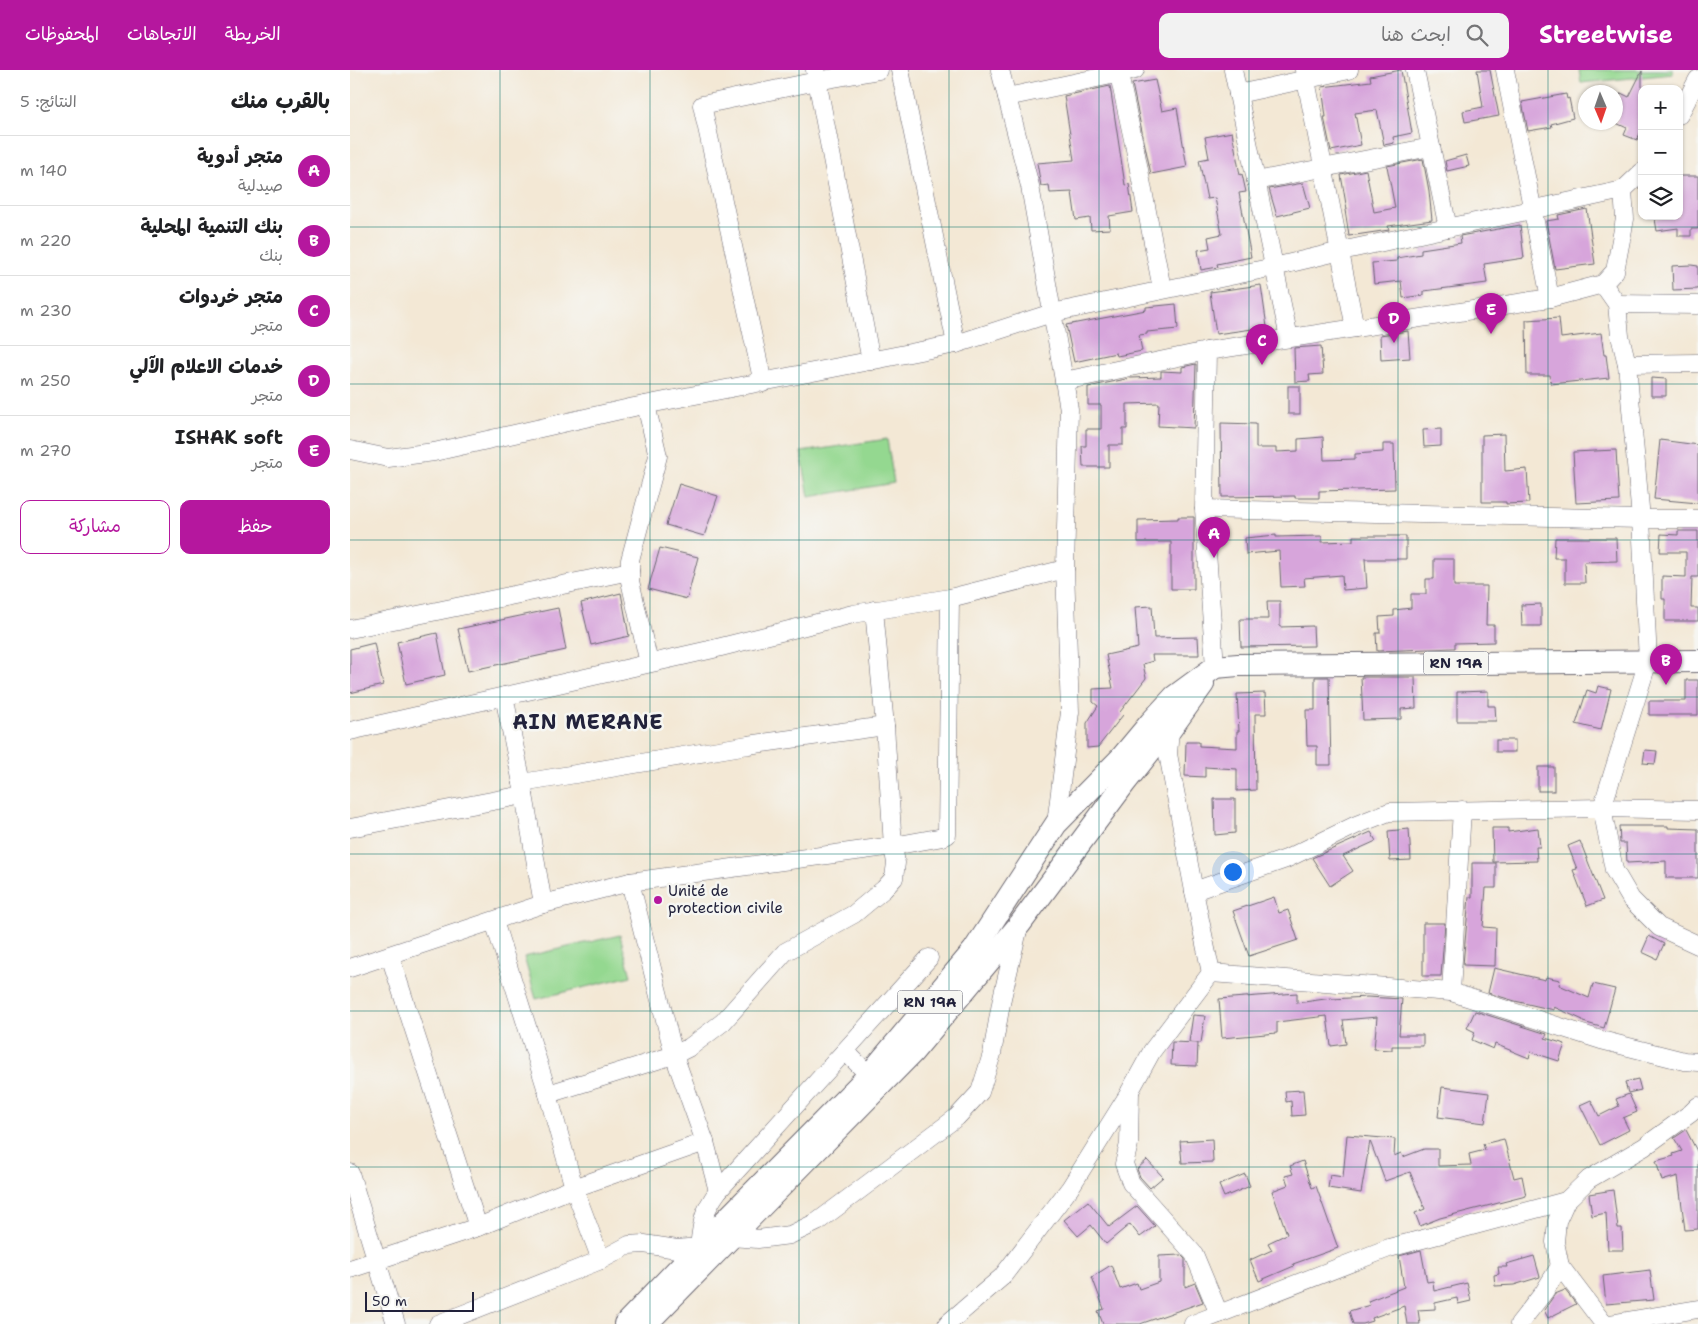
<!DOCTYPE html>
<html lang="ar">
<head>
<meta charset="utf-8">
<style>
	body { margin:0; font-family:"Shantell Sans","Playpen Sans Arabic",sans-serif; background:#f2f2f2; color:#202124; direction:rtl }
	.controls { position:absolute; right:15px; top:15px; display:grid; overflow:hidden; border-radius:10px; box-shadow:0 1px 4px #0004 }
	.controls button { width:45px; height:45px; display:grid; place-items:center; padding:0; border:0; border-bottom:1px solid #e0e0e0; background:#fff; color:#202124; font:25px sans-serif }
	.compass { position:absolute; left:1228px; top:15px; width:45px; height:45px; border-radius:50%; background:#fff; box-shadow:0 1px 4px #0004; rotate:178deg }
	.scale { position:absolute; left:15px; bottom:12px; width:109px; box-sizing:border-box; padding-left:5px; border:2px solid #22223b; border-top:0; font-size:14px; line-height:18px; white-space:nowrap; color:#22223b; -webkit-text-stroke:4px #f6f6f2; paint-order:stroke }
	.you { position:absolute; left:882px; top:801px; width:18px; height:18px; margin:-12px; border:4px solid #fff; border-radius:50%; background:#1a73e8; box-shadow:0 0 0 8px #1a73e833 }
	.badge { display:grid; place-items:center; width:32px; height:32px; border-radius:50%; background:#b5179e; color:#fff; font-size:16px; font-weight:700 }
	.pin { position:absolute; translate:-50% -41px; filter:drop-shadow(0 1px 2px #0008) }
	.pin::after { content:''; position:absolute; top:26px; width:18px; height:15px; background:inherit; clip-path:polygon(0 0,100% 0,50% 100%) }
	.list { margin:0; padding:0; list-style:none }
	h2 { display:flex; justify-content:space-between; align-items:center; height:65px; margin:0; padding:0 20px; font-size:21px }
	h2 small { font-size:16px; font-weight:400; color:#757577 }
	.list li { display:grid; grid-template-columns:32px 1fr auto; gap:15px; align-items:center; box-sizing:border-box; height:70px; padding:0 20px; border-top:1px solid #e0e0e0 }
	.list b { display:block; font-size:19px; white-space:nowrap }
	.list p { margin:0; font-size:16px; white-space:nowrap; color:#757577 }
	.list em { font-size:16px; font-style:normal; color:#757577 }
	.actions { display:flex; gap:10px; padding:15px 20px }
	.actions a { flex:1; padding:11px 0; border:1px solid #b5179e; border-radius:10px; text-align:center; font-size:18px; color:#b5179e }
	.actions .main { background:#b5179e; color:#fff }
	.icon { flex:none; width:28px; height:28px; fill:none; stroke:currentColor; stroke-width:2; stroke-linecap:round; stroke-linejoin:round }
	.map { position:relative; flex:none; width:1348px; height:1254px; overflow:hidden; direction:ltr }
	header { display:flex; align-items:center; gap:30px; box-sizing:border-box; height:70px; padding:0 25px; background:#b5179e; color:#fff }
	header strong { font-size:24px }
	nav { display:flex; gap:28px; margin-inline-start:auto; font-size:18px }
	.search { width:350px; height:45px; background:#f2f2f2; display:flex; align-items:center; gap:12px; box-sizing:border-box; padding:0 18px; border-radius:10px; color:#757577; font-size:19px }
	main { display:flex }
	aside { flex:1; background:#fff }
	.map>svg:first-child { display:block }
	.green { fill:#94d890; stroke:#5b7d66 }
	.building { fill:#d7a5db }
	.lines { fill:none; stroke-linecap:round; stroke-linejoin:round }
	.minor-casing { stroke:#6b6771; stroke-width:19 }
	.major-casing { stroke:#6b6771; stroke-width:24 }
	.minor { stroke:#fff; stroke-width:18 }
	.major { stroke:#fff; stroke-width:22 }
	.grid { fill:none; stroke:#0f766e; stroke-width:1; stroke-opacity:0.55 }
	.poi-dot { fill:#b5179e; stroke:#f6f6f2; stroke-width:2 }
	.labels { text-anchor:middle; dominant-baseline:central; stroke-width:5; stroke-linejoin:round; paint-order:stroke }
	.shield { fill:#f6f6f2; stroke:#626272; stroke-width:1 }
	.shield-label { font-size:14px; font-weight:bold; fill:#22223b }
	.poi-label { font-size:15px; fill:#22223b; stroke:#f6f6f2; text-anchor:start }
	.district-label { font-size:20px; font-weight:bold; letter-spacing:1px; fill:#22223b; stroke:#f6f6f2 }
</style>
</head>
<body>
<header>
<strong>Streetwise</strong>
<div class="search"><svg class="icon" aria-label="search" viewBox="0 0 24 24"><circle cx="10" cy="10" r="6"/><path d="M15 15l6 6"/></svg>ابحث هنا</div>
<nav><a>الخريطة</a><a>الاتجاهات</a><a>المحفوظات</a></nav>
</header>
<main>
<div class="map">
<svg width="1348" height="1254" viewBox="0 0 1348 1254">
	<rect width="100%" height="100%" fill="#f6f6f2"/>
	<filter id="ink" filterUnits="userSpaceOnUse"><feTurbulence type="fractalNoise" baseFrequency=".02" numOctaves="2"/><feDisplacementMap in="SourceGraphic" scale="10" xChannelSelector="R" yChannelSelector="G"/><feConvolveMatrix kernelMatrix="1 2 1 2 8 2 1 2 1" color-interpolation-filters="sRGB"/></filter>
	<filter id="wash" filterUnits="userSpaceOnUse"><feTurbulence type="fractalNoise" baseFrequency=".0096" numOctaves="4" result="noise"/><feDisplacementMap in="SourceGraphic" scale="20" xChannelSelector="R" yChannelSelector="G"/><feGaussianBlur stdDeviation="1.12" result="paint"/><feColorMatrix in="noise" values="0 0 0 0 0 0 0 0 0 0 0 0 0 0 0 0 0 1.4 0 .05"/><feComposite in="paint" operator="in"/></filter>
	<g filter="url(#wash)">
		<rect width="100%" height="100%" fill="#f3e8d5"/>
		<!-- green -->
		<g class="green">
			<polygon points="1229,0 1323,0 1323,4 1231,13"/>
			<polygon points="537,369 544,413 459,427 451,382"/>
			<polygon points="270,865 281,906 186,929 174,887"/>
		</g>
		<g id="blocks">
			<!-- building -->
			<g class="building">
				<polygon points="1051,0 1062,63 1043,67 1044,73 1034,75 1027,40 1005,43 1011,75 981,81 974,47 976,47 972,17 1021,11 1020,6"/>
				<polygon points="1127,0 1140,0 1149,46 1115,52 1113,41 1133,37"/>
				<polygon points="1292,1 1292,59 1287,70 1274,65 1277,58 1266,53 1270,43 1266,41 1266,36 1271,23 1279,27"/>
				<polygon points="805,10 812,41 827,38 837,97 801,104 782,14"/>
				<polygon points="760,16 775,115 779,114 783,142 759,146 760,159 741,160 740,148 726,150 722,122 700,123 699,115 691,116 687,93 724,90 714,26"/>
				<polygon points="1216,24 1217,29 1219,28 1223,48 1201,54 1202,57 1178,61 1172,32"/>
				<polygon points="882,62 890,105 892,104 896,122 889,123 901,187 867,194 868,197 851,200 848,180 860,178 858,167 872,164 865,128 857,129 849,90 859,88 855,67"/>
				<polygon points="1116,85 1119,96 1097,101 1095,91"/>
				<polygon points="1073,89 1079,121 1082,150 1038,156 1039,160 999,166 995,140 997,140 991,105 1016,100 1024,142 1045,138 1037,96"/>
				<polygon points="1329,106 1348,106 1348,159 1341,159 1341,166 1328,166 1328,158 1307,161 1305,149 1329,146"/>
				<polygon points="953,113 960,138 927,146 919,119"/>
				<polygon points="1237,139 1245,194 1205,199 1196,151 1209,149 1208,145"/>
				<polygon points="1170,155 1174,188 1134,194 1137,213 1074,221 1074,225 1053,228 1051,211 1024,214 1022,193 1047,191 1047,188 1071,184 1071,179 1111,173 1110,166"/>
				<polygon points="1341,195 1348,196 1348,219 1323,220 1322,196"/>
				<polygon points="911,215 917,257 866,264 860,222"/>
				<polygon points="826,234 828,259 797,262 797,264 789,265 792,281 767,286 766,283 724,292 716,255 796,240 796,237"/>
				<polygon points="1209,248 1211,268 1251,263 1254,285 1256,285 1259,308 1201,314 1200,305 1177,305 1176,250"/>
				<polygon points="1058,261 1060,288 1031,290 1030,265"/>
				<polygon points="971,276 973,304 959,305 960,311 945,312 944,278"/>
				<polygon points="846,294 844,358 808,356 809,333 777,334 777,359 773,359 773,375 759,375 759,397 733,397 732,376 736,376 736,359 751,359 751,335 738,335 738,317 781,308 811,307 811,301 832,302 832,297"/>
				<polygon points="1301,308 1316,309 1316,326 1301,326"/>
				<rect x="938" y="316" width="12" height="28"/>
				<polygon points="871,353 906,354 906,378 926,378 926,382 948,381 948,369 973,367 974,390 1005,389 1005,384 1033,382 1033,374 1044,374 1045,419 969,421 969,428 945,428 945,426 872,427"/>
				<polygon points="1091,359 1091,376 1074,377 1073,360"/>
				<polygon points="1154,364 1155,401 1177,399 1179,433 1156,434 1156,432 1132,432 1132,365"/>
				<polygon points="1310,370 1348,375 1348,433 1304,429"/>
				<polygon points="1266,380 1269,431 1226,433 1223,382"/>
				<polygon points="329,414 368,426 354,466 316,455"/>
				<polygon points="828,447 844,447 844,519 821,519 821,472 788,472 788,450 828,449"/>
				<polygon points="1328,461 1348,461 1348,507 1342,507 1341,538 1348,538 1348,551 1315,551 1315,529 1312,529 1312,506 1336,507 1336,482 1310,482 1311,464 1328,465"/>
				<polygon points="926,465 926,467 972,466 972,472 1003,471 1003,466 1056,466 1056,489 1015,489 1017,518 993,520 992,505 954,508 955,516 931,517 929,481 896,484 895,468"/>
				<polygon points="1205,468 1266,468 1267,491 1234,492 1235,513 1215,513 1215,488 1204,488"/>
				<polygon points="310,478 348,487 337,529 298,519"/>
				<polygon points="1084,489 1104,489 1104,516 1137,516 1136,555 1144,555 1144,572 1105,573 1105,578 1027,581 1026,563 1030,563 1029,547 1044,546 1044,540 1061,538 1061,524 1076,524 1076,509 1084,509"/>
				<polygon points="271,523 279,566 241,575 231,533"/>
				<polygon points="917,531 930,531 930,557 963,556 964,576 891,577 890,549 918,549"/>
				<polygon points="1191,534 1191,556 1172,556 1171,535"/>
				<polygon points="802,536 804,568 848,567 849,585 802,585 803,591 793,594 796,608 770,642 773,645 748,677 737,678 737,653 748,636 743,632 743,619 763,618 756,585 788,578 785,537"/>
				<polygon points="208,538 216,580 118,601 108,559"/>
				<polygon points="87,563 95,605 56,614 47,572"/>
				<polygon points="24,573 33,615 0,623 0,579"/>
				<polygon points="965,607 979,607 981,695 967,695 967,676 957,676 956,640 965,640"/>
				<polygon points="1011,607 1065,607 1066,638 1051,639 1051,649 1013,650"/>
				<polygon points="1336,610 1348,610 1348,645 1299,645 1299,631 1336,631"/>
				<polygon points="1248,616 1261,619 1251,660 1226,654 1237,620 1246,623"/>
				<polygon points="1138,621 1138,636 1145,636 1146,651 1107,651 1107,622"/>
				<polygon points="915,623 916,644 905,644 906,720 887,721 887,699 855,697 855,707 835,706 836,672 849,672 849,676 887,678 887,661 889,661 887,624"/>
				<rect x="1146" y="670" width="19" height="12"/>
				<polygon points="1295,680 1307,681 1305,694 1293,693"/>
				<rect x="1188" y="697" width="16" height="24"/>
				<polygon points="864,729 885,729 885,763 865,765"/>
				<polygon points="1269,756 1318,756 1318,758 1348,759 1348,808 1316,808 1316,791 1277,793 1276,773 1270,773"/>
				<polygon points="1142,758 1158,758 1158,762 1188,758 1190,777 1186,777 1187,791 1143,792"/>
				<polygon points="1059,759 1061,790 1040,791 1038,761"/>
				<polygon points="1021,762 1026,771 993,786 1003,801 980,816 962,788"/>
				<polygon points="1230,771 1253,830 1237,836 1223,800 1227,799 1218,776"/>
				<polygon points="1122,793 1146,793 1146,818 1136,818 1133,857 1146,858 1145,896 1113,895 1119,827 1122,827"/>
				<polygon points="924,827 929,843 938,840 948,870 899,886 883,841"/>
				<polygon points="1073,853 1095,853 1091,906 1073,906"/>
				<polygon points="1299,866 1314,874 1307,889 1292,882"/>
				<polygon points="1144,898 1195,910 1196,907 1210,910 1209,915 1239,928 1243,914 1265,919 1254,958 1233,952 1233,950 1204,937 1204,940 1165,931 1138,923"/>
				<polygon points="947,923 947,933 982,928 982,929 1017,927 1052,929 1049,965 1073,965 1073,976 1042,976 1042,980 1024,979 1027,947 993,950 996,974 981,976 977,946 927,952 927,963 872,968 869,929"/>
				<polygon points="1125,941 1197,964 1195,968 1215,974 1209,991 1181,982 1179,988 1145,974 1143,979 1122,970 1125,962 1117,958"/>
				<polygon points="843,945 855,946 851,973 839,972"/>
				<polygon points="822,972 848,973 847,996 821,995"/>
				<polygon points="1288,1009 1291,1020 1278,1023 1275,1012"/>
				<polygon points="1092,1017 1139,1023 1135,1053 1088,1047"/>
				<polygon points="953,1020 955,1045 942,1046 941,1031 936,1032 935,1021"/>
				<polygon points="1279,1024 1287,1042 1273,1048 1279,1060 1250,1075 1230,1035 1241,1030 1249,1046 1269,1036 1266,1029"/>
				<polygon points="1336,1060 1348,1083 1348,1159 1335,1160 1328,1106 1312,1111 1306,1091 1324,1086 1323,1084 1332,1081 1324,1068"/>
				<polygon points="997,1065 1045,1069 1044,1086 1051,1083 1053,1087 1074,1079 1088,1079 1088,1096 1121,1095 1119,1084 1135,1080 1133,1074 1154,1069 1164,1108 1172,1106 1176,1126 1090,1148 1070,1156 1065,1143 1075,1139 1060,1102 1035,1111 1020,1071 1011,1123 978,1118 980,1105 993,1107"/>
				<polygon points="862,1069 863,1092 832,1093 830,1071"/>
				<polygon points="797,1090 813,1107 800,1118 790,1107 787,1099"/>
				<polygon points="953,1091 962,1118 966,1116 988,1178 943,1194 944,1196 909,1211 900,1190 922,1180 918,1173 937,1164 922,1121 938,1115 935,1106 943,1104 940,1096"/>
				<polygon points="895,1104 900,1116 874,1127 869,1115"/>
				<polygon points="1263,1120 1268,1158 1272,1158 1273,1180 1258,1180 1256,1143 1242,1146 1239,1124"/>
				<polygon points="738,1131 759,1157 787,1136 805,1156 790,1167 780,1154 756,1174 741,1155 728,1166 714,1150"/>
				<polygon points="1071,1180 1077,1212 1083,1211 1084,1221 1117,1213 1121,1231 1108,1234 1107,1228 1085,1233 1085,1239 1068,1240 1070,1254 1057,1254 1054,1236 1022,1248 1023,1251 1013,1254 1003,1254 999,1241 1020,1235 1018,1231 1054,1217 1049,1186"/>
				<polygon points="831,1185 835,1189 835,1217 845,1213 853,1232 790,1254 753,1254 748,1241 754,1239 742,1207 761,1195 770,1219 787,1213 789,1219 809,1212 809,1186"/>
				<polygon points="1184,1186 1190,1207 1164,1215 1145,1216 1144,1205 1149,1204 1148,1197 1157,1197 1156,1194"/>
				<polygon points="1300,1200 1304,1230 1256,1234 1253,1206"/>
				<polygon points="1215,1220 1226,1234 1198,1248 1194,1240 1205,1224"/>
			</g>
		</g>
	</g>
	<g filter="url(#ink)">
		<use href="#blocks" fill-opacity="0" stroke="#6b6771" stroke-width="1"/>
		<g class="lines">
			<defs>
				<g id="minor">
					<polyline points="465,0 521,291"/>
					<polyline points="550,0 606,274"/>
					<polyline points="650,0 680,116 719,339 715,499 720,642 706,754"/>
					<polyline points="768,0 784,74 812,219"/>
					<polyline points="883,0 939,268"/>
					<polyline points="954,0 1005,258"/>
					<polyline points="1065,0 1098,158"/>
					<polyline points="1155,0 1200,228"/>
					<polyline points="888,24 999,0"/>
					<polyline points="657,27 785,0"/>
					<polyline points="1329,45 1348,9"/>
					<polyline points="1292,102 1273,120 1275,149 1265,201 1253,214 1267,234 1270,266 1277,294 1291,449 1298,591 1252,738 1264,800 1281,829 1309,857 1348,875"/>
					<polyline points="906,111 1081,77"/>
					<polyline points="1267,234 1348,235"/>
					<polyline points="1277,294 1348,293"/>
					<polyline points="714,311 857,281"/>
					<polyline points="413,313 352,35 467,11 529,0"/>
					<polyline points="296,335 308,386 280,490 280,511 299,593"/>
					<polyline points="0,380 38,388 84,382 284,337 606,274 702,243 924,197 991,181 1273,120"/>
					<polyline points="854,439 1291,449 1348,449"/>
					<polyline points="0,559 280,501"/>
					<polyline points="865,597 854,439 857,281 1200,228 1253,214"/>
					<polyline points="154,626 172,713 193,834"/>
					<polyline points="820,660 818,684 844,821 936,789 1006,755 1039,742 1252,738 1348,740"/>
					<polyline points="0,661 359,580 503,544 600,528 715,499"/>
					<polyline points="172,713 398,675 535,656"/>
					<polyline points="0,758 174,725"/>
					<polyline points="844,821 861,903 1101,922 1251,970 1334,991 1348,992"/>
					<polyline points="40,886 128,1157"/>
					<polyline points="0,898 193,834 280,812 543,776 535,656 524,540"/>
					<polyline points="861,903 802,981 780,1021 779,1074 774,1094 781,1113 844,1184 869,1244"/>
					<polyline points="1101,922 1112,740"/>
					<polyline points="495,981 519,1005"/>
					<polyline points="198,1024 324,985 280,812"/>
					<polyline points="0,1103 46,1254"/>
					<polyline points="368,1121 355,1072 324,985 340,977 373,952 435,882 504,844 534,819 544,808 546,793 543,776 593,767 597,765 600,528"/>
					<polyline points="381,1167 408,1169 440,1165 467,1152 607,1047 630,1022 642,984 652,928 669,856"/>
					<polyline points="251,1190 224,1118 355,1072"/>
					<polyline points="0,1199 128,1157 224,1118 198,1024 144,851"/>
					<path d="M88 1254 251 1190 279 1175 294 1174 327 1179 349 1177C352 1151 353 1142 368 1121L579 888"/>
					<polyline points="597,1254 652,1207 720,1118 780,1022"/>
					<polyline points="843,1254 1039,1178 1216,1131"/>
					<polyline points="1169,1254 1194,1222 1210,1196"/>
					<polyline points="1254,1254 1210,1196 1205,1172 1207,1151 1216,1131 1239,1109 1294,1077 1341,1043 1348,1036"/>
					<polyline points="1259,1254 1348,1239"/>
				</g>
				<g id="major">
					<polyline points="299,1251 563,982 670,854 774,714 805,675 820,660 853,614"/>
					<polyline points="275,1254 349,1177 519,1005 624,880 706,754 771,688 801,652 824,627 865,597 888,595 1348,591"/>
				</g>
			</defs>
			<!-- minor casing -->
			<use href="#minor" class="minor-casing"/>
			<!-- major casing -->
			<use href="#major" class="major-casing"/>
			<!-- minor -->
			<use href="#minor" class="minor"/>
			<!-- major -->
			<use href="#major" class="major"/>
		</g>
	</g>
	<!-- grid -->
	<path class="grid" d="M150 0V1254M300 0V1254M449 0V1254M599 0V1254M749 0V1254M899 0V1254M1048 0V1254M1198 0V1254M0 157H1348M0 314H1348M0 470H1348M0 627H1348M0 784H1348M0 941H1348M0 1097H1348"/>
	<!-- markers -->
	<circle class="poi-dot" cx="308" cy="830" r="5"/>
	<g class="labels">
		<!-- shield labels -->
		<g class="shield">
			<rect x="1073.5" y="581.5" width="65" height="23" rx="4"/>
			<rect x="547.5" y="920.5" width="65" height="23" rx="4"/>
		</g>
		<g class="shield-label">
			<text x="1106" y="593">RN 19A</text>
			<text x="580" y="932">RN 19A</text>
		</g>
		<!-- poi labels -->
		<g class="poi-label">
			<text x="318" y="821">Unité de<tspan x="318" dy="17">protection civile</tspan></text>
		</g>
		<!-- district labels -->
		<g class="district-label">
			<text x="238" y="652">AIN MERANE</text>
		</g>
	</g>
</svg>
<div class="controls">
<button>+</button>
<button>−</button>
<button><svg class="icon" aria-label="layers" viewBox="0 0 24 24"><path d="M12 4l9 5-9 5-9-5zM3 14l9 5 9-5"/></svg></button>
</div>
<svg class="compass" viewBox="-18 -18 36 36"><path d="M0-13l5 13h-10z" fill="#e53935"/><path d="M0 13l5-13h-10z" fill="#757577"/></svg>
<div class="scale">50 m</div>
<div class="you"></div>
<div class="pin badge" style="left:864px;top:488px">A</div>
<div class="pin badge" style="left:1316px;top:615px">B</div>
<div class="pin badge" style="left:912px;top:295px">C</div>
<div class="pin badge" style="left:1044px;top:273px">D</div>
<div class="pin badge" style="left:1141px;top:264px">E</div>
</div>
<aside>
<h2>بالقرب منك<small>النتائج: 5</small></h2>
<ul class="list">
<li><span class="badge">A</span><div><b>متجر أدوية</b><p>صيدلية</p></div><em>140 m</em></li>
<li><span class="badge">B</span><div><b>بنك التنمية المحلية</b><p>بنك</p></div><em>220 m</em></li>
<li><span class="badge">C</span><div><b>متجر خردوات</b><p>متجر</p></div><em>230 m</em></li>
<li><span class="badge">D</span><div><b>خدمات الاعلام الآلي</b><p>متجر</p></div><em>250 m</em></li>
<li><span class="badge">E</span><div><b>ISHAK soft</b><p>متجر</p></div><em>270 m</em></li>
</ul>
<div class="actions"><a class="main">حفظ</a><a>مشاركة</a></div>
</aside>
</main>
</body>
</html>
